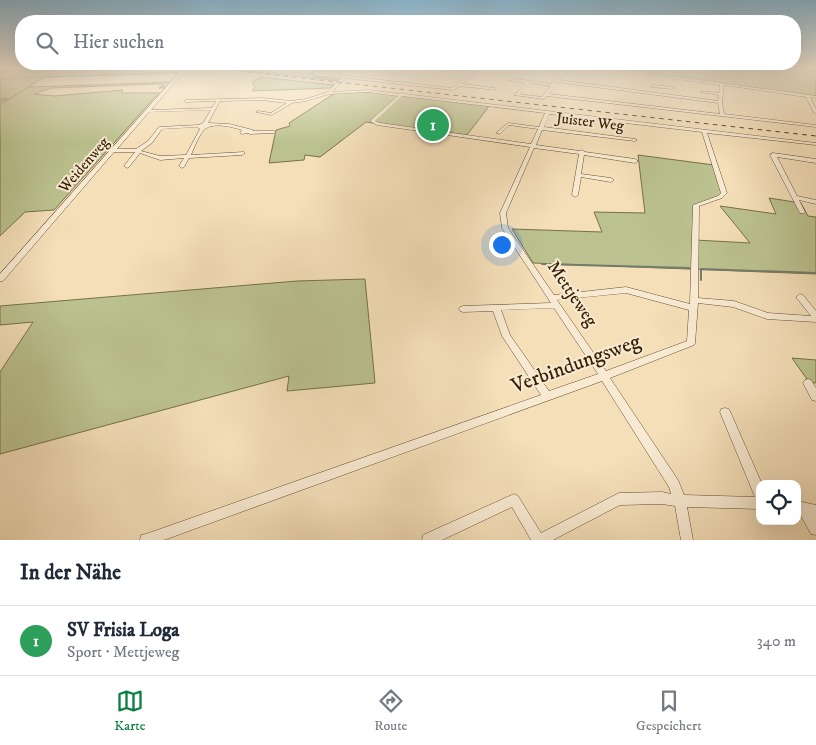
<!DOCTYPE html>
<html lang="de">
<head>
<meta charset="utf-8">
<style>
	body { margin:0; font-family:"IM FELL DW Pica",serif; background:#f6f6f7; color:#1f2937 }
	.controls { position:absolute; right:15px; bottom:15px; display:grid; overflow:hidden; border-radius:10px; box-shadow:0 5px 20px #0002 }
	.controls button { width:45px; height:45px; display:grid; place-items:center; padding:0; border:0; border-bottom:1px solid #e0e1e3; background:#fff; color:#1f2937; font:25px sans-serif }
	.you { position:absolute; left:501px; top:244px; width:18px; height:18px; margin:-12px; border:4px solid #fff; border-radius:50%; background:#1a73e8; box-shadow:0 0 0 8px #1a73e833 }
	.badge { display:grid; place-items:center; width:32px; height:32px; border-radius:50%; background:#0b8043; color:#fff; font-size:16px; font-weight:700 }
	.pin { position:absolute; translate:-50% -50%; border:2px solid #fff; box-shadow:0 1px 5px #0006 }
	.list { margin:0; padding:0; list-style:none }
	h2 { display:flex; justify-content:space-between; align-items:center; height:65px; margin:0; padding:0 20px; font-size:21px }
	h2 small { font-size:16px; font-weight:400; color:#747a83 }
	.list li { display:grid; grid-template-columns:32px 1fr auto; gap:15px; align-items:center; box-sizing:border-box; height:70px; padding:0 20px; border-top:1px solid #e0e1e3 }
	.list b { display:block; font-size:19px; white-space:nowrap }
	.list p { margin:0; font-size:16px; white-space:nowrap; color:#747a83 }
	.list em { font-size:16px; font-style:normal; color:#747a83 }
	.icon { flex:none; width:28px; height:28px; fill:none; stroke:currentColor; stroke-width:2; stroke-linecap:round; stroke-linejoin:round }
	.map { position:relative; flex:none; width:816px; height:540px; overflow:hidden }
	.search { position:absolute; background:#fff; box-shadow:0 5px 20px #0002; left:15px; right:15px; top:15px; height:55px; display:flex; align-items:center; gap:12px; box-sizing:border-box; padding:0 18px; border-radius:20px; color:#747a83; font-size:19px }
	.sheet { height:135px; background:#fff }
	nav { display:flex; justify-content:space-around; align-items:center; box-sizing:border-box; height:70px; border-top:1px solid #e0e1e3; background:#fff; font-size:14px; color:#747a83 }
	nav a { display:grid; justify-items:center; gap:2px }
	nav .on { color:#0b8043 }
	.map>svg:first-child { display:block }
	.green { fill:#bbc28f; stroke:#787049; fill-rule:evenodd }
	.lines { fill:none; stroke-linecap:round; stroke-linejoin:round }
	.stream-far1 { stroke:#737d6c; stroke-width:1 }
	.stream { stroke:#737d6c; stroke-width:2 }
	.minor-casing { stroke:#664f30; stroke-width:1 }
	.minor { fill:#f8ead2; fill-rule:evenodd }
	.rail { stroke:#361f03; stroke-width:1; stroke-dasharray:4.5 4.5; stroke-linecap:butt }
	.labels { text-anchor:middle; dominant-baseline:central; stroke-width:4; stroke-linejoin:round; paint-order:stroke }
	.far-street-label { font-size:15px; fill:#361f03; stroke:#f8ead2 }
	.street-label { font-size:18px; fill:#361f03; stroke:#f8ead2 }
	.near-street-label { font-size:21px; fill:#361f03; stroke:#f8ead2 }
</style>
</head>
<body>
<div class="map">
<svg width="816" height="540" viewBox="0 0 816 540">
	<rect width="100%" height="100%" fill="#f4dfb9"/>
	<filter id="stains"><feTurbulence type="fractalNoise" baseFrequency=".004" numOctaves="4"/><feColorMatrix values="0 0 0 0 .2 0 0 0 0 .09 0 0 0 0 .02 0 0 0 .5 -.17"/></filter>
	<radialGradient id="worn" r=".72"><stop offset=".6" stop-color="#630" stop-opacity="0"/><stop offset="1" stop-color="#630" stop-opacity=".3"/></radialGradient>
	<!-- green -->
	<g class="green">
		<path d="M2 67H182L179 73 44 77 28 87 173 82 162 96H156L54 210 25 212 0 236V101L7 99H0V68ZM157 84 164 85 159 88H165L161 93H121L123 90 54 96 34 94 51 88Z"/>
		<polygon points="212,67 314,67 313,76 341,79 339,81"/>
		<polygon points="602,67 816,67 816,95 815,96"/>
		<polygon points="261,77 334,85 330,88 252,91 255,87 252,82"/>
		<polygon points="373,92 490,105 467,135 366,122 320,157 305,155 304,160 269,163 276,130 290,126 289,123 335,93"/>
		<polygon points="638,155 714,165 724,193 720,197 696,205 695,240 750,243 720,206 776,214 769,198 801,203 808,216 816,217 816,274 533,263 512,229 602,232 594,212 645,213"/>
		<polygon points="365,279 375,383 287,391 289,376 0,454 0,372 33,322 0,325 0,306 297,281"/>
		<polygon points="792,358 816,360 816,383 809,382"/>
	</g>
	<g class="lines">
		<!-- stream-far1 -->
		<g class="stream-far1">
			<polyline points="109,75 140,74"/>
			<polyline points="0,79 106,75"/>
			<polyline points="0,105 43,78"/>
		</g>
		<!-- stream -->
		<g class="stream">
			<polyline points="542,264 689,268"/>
			<polyline points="701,280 701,269 816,273"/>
		</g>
		<defs>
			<g id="minor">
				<path d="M184 67H188L151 110 212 108 216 101 185 102 184 101 186 100 262 98 291 101 306 99 328 92 342 77 340 67H344L346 76 452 88 481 67H485L462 84 495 88 496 90 460 86 453 90 345 78 332 92 368 90 400 94 402 93 404 94 816 143V145L707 133 727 193 722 198 699 206 698 298 734 301 768 313 811 316 796 297 800 294 803 295 816 311V322L767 319 733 307 698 303 695 343 694 345 610 378 678 480 684 495 755 497 720 412 721 409 725 408 729 409 762 484H760V509L687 507 693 540H681L675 506 662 504 620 505 553 540H531L512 507 442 540H422L423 535 514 494 518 496 541 533 619 493 662 492 671 494 669 487 602 381 164 540H140L141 535 146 534 541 395 502 336 493 311 463 312 460 311 459 309 460 307 463 306 551 303 502 228 500 213 530 147 377 125 370 121 398 96 368 92 329 94 306 101 292 103 272 115 256 112 258 111 271 113 287 103 262 100 220 101 208 123 229 124 253 130V131H274L276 132 274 133 250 134 248 133 242 134 240 133 242 130C232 127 214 122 205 129 200 133 194 148 191 155L244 152 245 153 242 155 189 158 184 167 182 168 179 166 184 158 160 160 140 153 129 167 127 168 124 166 135 152H114L3 281H0V274ZM402 96 545 113 539 127 508 123 496 133 500 134 509 125 538 129 531 144 380 123 375 121ZM211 110 203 123 199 125 159 127 148 141 136 149H117L149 112ZM549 114 702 132 721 193 718 196 693 205 690 304 626 287 554 295 508 228 506 213 534 148 579 154 572 195 575 197 578 195 581 177 611 182 614 180 611 178 581 174 584 155 635 163 638 161 635 159 585 152 582 150 580 151 536 145 542 130 635 141 637 140 635 139 544 127ZM197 127 200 129 186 155 160 156 141 151 152 143 162 129ZM626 293 689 310 687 341 606 371 557 300ZM554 308 598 374 549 391 510 335 501 310Z"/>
				<polygon points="423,67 427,67 423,72 421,71"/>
				<polygon points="511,67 515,67 510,72 508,72"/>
				<polygon points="537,67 541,67 534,74 532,74"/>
				<path d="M565 67H569L559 80 718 101 719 95 700 92 702 91 719 93 720 85 595 67H604L816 96V98L810 97 816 109V114L814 113 806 97 724 85 722 102 724 114 816 125V127L547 96 543 99 514 95 526 83 509 80V78L552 84ZM557 82 718 103 720 114 549 94ZM530 83 551 86 542 97 519 94Z"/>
				<polygon points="653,85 672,87 674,88 672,89 652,87"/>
				<polygon points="773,153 816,159 816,163 777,157 797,196 816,200 816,204 799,200 805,212 804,213 800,213 770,155"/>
				<polygon points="808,379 811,380 816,388 816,401 812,400 803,383 805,380"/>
				<polygon points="797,501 816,505 816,535 811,534 800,514 797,513"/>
			</g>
		</defs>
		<!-- minor casing -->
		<use href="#minor" class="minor-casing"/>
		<!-- minor -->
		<use href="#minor" class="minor"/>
		<!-- rail -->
		<polyline class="rail" points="203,67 816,136"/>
	</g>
	<!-- sky -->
	<linearGradient id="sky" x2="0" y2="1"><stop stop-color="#89b7d2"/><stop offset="0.47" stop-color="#faf1e0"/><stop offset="1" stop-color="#faf1e0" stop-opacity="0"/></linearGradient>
	<rect width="816" height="143" fill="url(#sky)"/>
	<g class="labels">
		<!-- far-street labels -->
		<g class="far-street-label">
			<text transform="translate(590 122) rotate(7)">Juister Weg</text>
			<text transform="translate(84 165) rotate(-49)">Weidenweg</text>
		</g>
		<!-- street labels -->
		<g class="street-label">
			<text transform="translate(572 294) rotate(56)">Mettjeweg</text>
		</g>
		<!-- near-street labels -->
		<g class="near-street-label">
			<text transform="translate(576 364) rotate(-20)">Verbindungsweg</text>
		</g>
	</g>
	<rect width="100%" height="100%" filter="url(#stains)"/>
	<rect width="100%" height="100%" fill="url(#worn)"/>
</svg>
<div class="controls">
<button><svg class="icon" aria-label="locate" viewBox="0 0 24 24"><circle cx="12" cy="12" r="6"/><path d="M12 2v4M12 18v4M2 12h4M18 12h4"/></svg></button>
</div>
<div class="you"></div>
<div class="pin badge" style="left:433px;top:125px;background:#2e9e5b">1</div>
<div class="search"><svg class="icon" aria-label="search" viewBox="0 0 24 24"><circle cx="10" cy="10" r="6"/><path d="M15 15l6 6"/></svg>Hier suchen</div>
</div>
<section class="sheet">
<h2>In der Nähe<small></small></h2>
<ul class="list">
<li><span class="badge" style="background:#2e9e5b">1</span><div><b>SV Frisia Loga</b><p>Sport · Mettjeweg</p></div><em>340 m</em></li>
</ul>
</section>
<nav>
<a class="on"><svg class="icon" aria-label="map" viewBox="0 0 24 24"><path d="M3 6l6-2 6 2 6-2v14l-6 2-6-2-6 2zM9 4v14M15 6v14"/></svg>Karte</a>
<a><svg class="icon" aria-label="directions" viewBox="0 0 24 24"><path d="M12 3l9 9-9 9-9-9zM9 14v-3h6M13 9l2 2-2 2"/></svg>Route</a>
<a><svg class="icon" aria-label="saved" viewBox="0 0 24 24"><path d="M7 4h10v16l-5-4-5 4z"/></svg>Gespeichert</a>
</nav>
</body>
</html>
